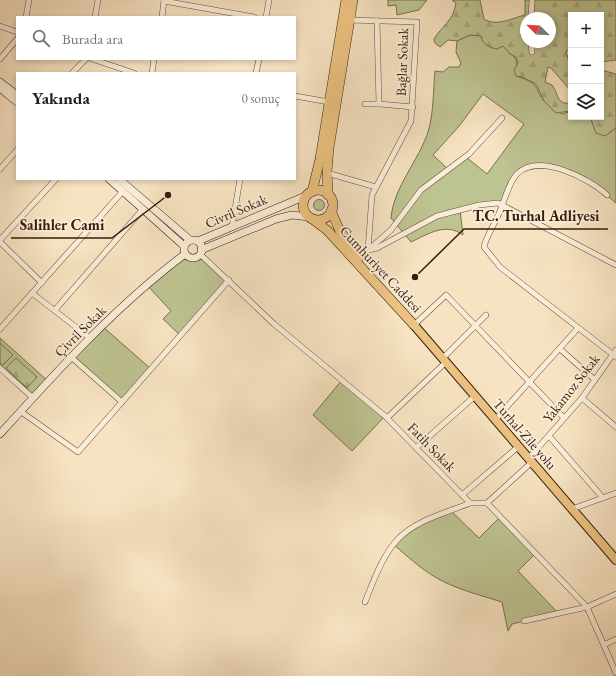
<!DOCTYPE html>
<html lang="tr">
<head>
<meta charset="utf-8">
<style>
	body { margin:0; font-family:"EB Garamond",serif; background:#f2f2f2; color:#202124 }
	.controls { position:absolute; right:12px; top:12px; display:grid; overflow:hidden; border-radius:0px; box-shadow:0 2px 6px #0003 }
	.controls button { width:36px; height:36px; display:grid; place-items:center; padding:0; border:0; border-bottom:1px solid #e0e0e0; background:#fff; color:#202124; font:20px sans-serif }
	.compass { position:absolute; left:520px; top:12px; width:36px; height:36px; border-radius:50%; background:#fff; box-shadow:0 2px 6px #0003; rotate:294deg }
	.list { margin:0; padding:0; list-style:none }
	h2 { display:flex; justify-content:space-between; align-items:center; height:52px; margin:0; padding:0 16px; font-size:17px }
	h2 small { font-size:13px; font-weight:400; color:#757577 }
	.icon { flex:none; width:22px; height:22px; fill:none; stroke:currentColor; stroke-width:2; stroke-linecap:round; stroke-linejoin:round }
	.map { position:relative; flex:none; width:616px; height:676px; overflow:hidden }
	.search { position:absolute; background:#fff; box-shadow:0 2px 6px #0003; left:16px; top:16px; width:280px; height:44px; display:flex; align-items:center; gap:10px; box-sizing:border-box; padding:0 14px; border-radius:0px; color:#757577; font-size:15px }
	.panel { position:absolute; background:#fff; box-shadow:0 2px 6px #0003; left:16px; top:72px; width:280px; height:108px; border-radius:0px }
	.map>svg:first-child { display:block }
	.green { fill:#bec392; stroke:#797050; fill-rule:evenodd }
	.forest { fill:url(#forest-firs); stroke:#797050; fill-rule:evenodd }
	.lines { fill:none; stroke-linecap:round; stroke-linejoin:round }
	.street-casing { stroke:#654f3c; stroke-width:6 }
	.secondary-casing { stroke:#341e0f; stroke-width:8 }
	.primary-casing { stroke:#341e0f; stroke-width:10 }
	.highway-casing { stroke:#341e0f; stroke-width:10 }
	.street { stroke:#faedd7; stroke-width:5 }
	.secondary { stroke:#faedd7; stroke-width:7 }
	.primary { stroke:#ecc281; stroke-width:8 }
	.highway { stroke:#ecc281; stroke-width:9 }
	.labels { text-anchor:middle; dominant-baseline:central; stroke-width:3.5; stroke-linejoin:round; paint-order:stroke }
	.street-label { font-size:14px; fill:#341e0f; stroke:#faedd7 }
	.leader { fill:none; stroke:#341e0f; stroke-width:1.5 }
	.callout-dot { fill:#341e0f; stroke:#faedd7; stroke-width:1.5 }
	.callout-label { font-size:15px; text-anchor:middle; font-weight:bold; fill:#341e0f; stroke:#faedd7; stroke-width:3.5; stroke-linejoin:round; paint-order:stroke }
</style>
</head>
<body>
<div class="map">
<svg width="616" height="676" viewBox="0 0 616 676">
	<defs>
		<pattern id="forest-firs" width="22" height="20" patternUnits="userSpaceOnUse"><rect width="22" height="20" fill="#bec392"/><path d="M5 1l3.5 6h-7zM16 11l3.5 6h-7z" fill="#a4a77d"/></pattern>
	</defs>
	<rect width="100%" height="100%" fill="#f7e3c2"/>
	<filter id="stains"><feTurbulence type="fractalNoise" baseFrequency=".005" numOctaves="4"/><feColorMatrix values="0 0 0 0 .2 0 0 0 0 .09 0 0 0 0 .02 0 0 0 .5 -.17"/></filter>
	<radialGradient id="worn" r=".72"><stop offset=".6" stop-color="#630" stop-opacity="0"/><stop offset="1" stop-color="#630" stop-opacity=".3"/></radialGradient>
	<!-- green -->
	<g class="green">
		<polygon points="388,0 427,0 419,10 397,15 396,5 388,6"/>
		<path d="M470 35 481 36 497 49 502 45C506 48 506 50 509 52 519 59 517 65 516 76 544 84 532 90 548 105 552 108 557 111 562 114L571 111V117H590L610 132 616 128V203C588 179 555 158 518 173L503 205 498 203 460 210 463 235C446 222 428 234 411 242L391 218C394 186 418 162 428 132 434 112 433 91 435 71L443 72 449 67H459L461 63 456 52 457 41ZM483 94 524 124 487 174 466 157 449 170 433 155 460 125Z"/>
		<circle cx="319" cy="205" r="5.5"/>
		<polygon points="186,255 192,258 198,256 229,280 181,336 163,319 171,311 147,285"/>
		<polygon points="102,326 151,369 122,402 71,357"/>
		<polygon points="0,338 48,381 33,398 0,368"/>
		<polygon points="342,380 385,416 352,451 313,415"/>
		<path d="M451 511 479 538 500 517 536 553 518 571 558 613 512 624 508 631 502 602C480 595 455 589 435 577 420 568 407 556 393 544L410 529Z"/>
	</g>
	<!-- forest -->
	<g class="forest">
		<path d="M452 0H480L484 19C496 27 513 18 525 15V0H616V60L601 62V15H571V55L567 50 566 52 571 67V91L551 68 548 67 545 82 552 85C559 94 556 105 571 103V111L556 113 544 101 537 86 534 83 524 78 516 76 514 70 518 63 516 57 510 54 503 46 497 49C490 48 482 44 481 36L470 35 457 41 448 40 440 47 435 43 434 39C442 26 454 20 456 3ZM526 18H550V42H526Z"/>
		<polygon points="601,70 616,74 616,128 605,136 596,133 590,117 601,117"/>
		<polygon points="0,343 13,355 3,365 0,363"/>
		<polygon points="16,358 37,377 27,388 6,368"/>
	</g>
	<g class="lines">
		<defs>
			<g id="street">
				<polyline points="164,1 254,17"/>
				<polyline points="26,17 29,0"/>
				<polyline points="95,17 98,0"/>
				<polyline points="162,17 164,0"/>
				<polyline points="266,17 269,0"/>
				<polyline points="531,18 532,0"/>
				<polyline points="349,20 417,22 411,121 372,195 368,250 377,248 437,216 479,205 498,203 616,265"/>
				<polyline points="377,21 379,104 413,107"/>
				<polyline points="0,26 17,32"/>
				<polyline points="531,42 532,52"/>
				<polyline points="0,59 17,39"/>
				<polyline points="92,59 134,73"/>
				<polyline points="72,73 86,59"/>
				<polyline points="152,73 154,59"/>
				<polyline points="256,73 259,59"/>
				<polyline points="295,96 329,102"/>
				<polyline points="365,104 379,104"/>
				<polyline points="0,169 17,150"/>
				<polyline points="327,173 376,187"/>
				<path d="M607 195C590 179 539 152 517 174 508 183 505 201 499 213 495 224 486 236 484 247L500 267 616 357"/>
				<polyline points="232,227 240,179"/>
				<polyline points="0,240 56,179"/>
				<polyline points="0,242 42,283"/>
				<polyline points="200,254 274,324 385,416 470,503 487,503 587,607 616,673"/>
				<polyline points="359,258 391,230 421,190 469,154 502,118"/>
				<polyline points="32,293 90,338"/>
				<polyline points="55,310 143,209"/>
				<polyline points="414,325 446,295 564,418"/>
				<polyline points="0,329 123,191"/>
				<polyline points="560,349 595,380"/>
				<polyline points="71,357 122,402"/>
				<polyline points="443,358 486,315"/>
				<polyline points="0,368 33,398"/>
				<polyline points="582,398 616,427"/>
				<polyline points="20,411 78,452 229,280"/>
				<polyline points="387,418 446,362"/>
				<polyline points="495,420 578,328"/>
				<polyline points="549,436 603,498"/>
				<polyline points="416,448 475,396"/>
				<polyline points="529,458 582,398 616,350"/>
				<polyline points="462,495 519,446"/>
				<polyline points="487,503 532,462"/>
				<polyline points="572,509 616,493"/>
				<path d="M365 602C374 580 382 556 398 539 416 520 446 513 470 503"/>
				<polyline points="524,621 587,607 616,594"/>
				<polyline points="604,645 616,639"/>
			</g>
			<g id="secondary">
				<polyline points="0,82 17,95"/>
				<polyline points="0,88 17,102"/>
				<polyline points="109,179 184,246"/>
				<polyline points="119,179 190,240"/>
				<circle cx="193" cy="249" r="9"/>
				<polyline points="198,241 308,195"/>
				<polyline points="201,250 276,219 292,215 309,217"/>
				<path d="M0 434C58 370 116 306 185 254"/>
			</g>
			<polyline id="primary" points="414,325 616,560"/>
			<g id="highway">
				<circle cx="318" cy="205" r="15"/>
				<polyline points="312,192 320,159 346,0"/>
				<polyline points="328,195 327,171 329,148 353,0"/>
				<polyline points="331,211 340,231 359,257"/>
				<polyline points="311,218 327,230 414,325"/>
			</g>
		</defs>
		<!-- street casing -->
		<use href="#street" class="street-casing"/>
		<!-- secondary casing -->
		<use href="#secondary" class="secondary-casing"/>
		<!-- primary casing -->
		<use href="#primary" class="primary-casing"/>
		<!-- highway casing -->
		<use href="#highway" class="highway-casing"/>
		<!-- street -->
		<use href="#street" class="street"/>
		<!-- secondary -->
		<use href="#secondary" class="secondary"/>
		<!-- primary -->
		<use href="#primary" class="primary"/>
		<!-- highway -->
		<use href="#highway" class="highway"/>
	</g>
	<g class="labels">
		<!-- street labels -->
		<g class="street-label">
			<text transform="translate(402 62) rotate(-88)">Bağlar Sokak</text>
			<text transform="translate(236 211) rotate(-23)">Civril Sokak</text>
			<text transform="translate(381 269) rotate(47)">Cumhuriyet Caddesi</text>
			<text transform="translate(80 331) rotate(-45)">Çivril Sokak</text>
			<text transform="translate(571 388) rotate(-52)">Yakamoz Sokak</text>
			<text transform="translate(525 434) rotate(49)">Turhal-Zile yolu</text>
			<text transform="translate(432 447) rotate(46)">Fatih Sokak</text>
		</g>
	</g>
	<!-- callouts -->
	<path class="leader" d="M415 277L464 229H608M168 195L112 238H11"/>
	<g class="callout-dot">
		<circle cx="415" cy="277" r="4"/>
		<circle cx="168" cy="195" r="4"/>
	</g>
	<g class="callout-label">
		<text x="536" y="221">T.C. Turhal Adliyesi</text>
		<text x="62" y="230">Salihler Cami</text>
	</g>
	<rect width="100%" height="100%" filter="url(#stains)"/>
	<rect width="100%" height="100%" fill="url(#worn)"/>
</svg>
<div class="controls">
<button>+</button>
<button>−</button>
<button><svg class="icon" aria-label="layers" viewBox="0 0 24 24"><path d="M12 4l9 5-9 5-9-5zM3 14l9 5 9-5"/></svg></button>
</div>
<svg class="compass" viewBox="-18 -18 36 36"><path d="M0-13l5 13h-10z" fill="#e53935"/><path d="M0 13l5-13h-10z" fill="#757577"/></svg>
<div class="search"><svg class="icon" aria-label="search" viewBox="0 0 24 24"><circle cx="10" cy="10" r="6"/><path d="M15 15l6 6"/></svg>Burada ara</div>
<section class="panel">
<h2>Yakında<small>0 sonuç</small></h2>
<ul class="list">
</ul>
</section>
</div>
</body>
</html>
